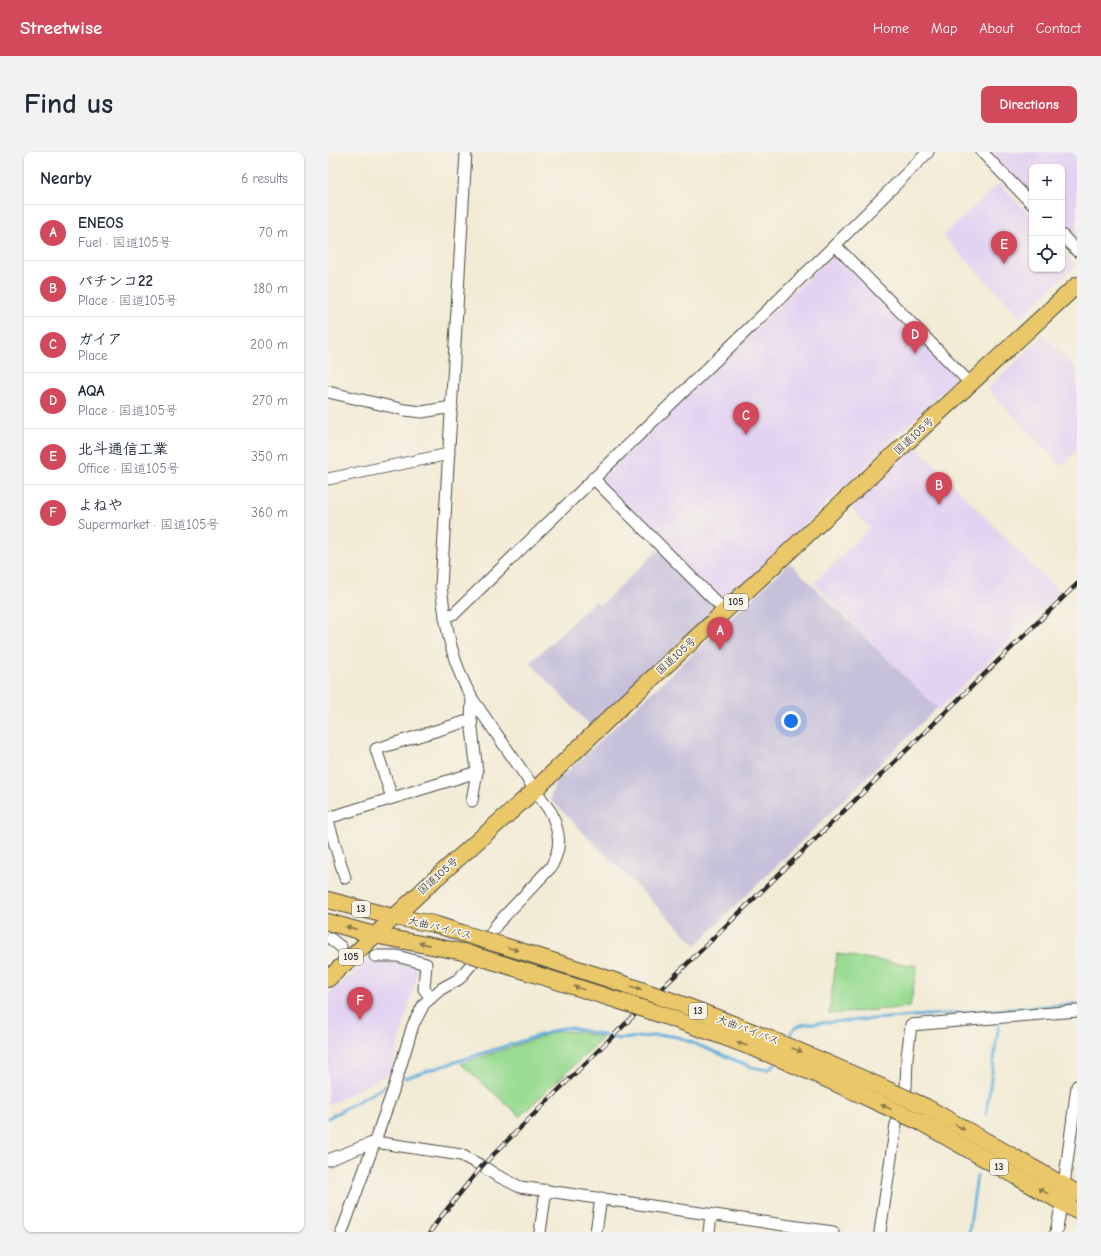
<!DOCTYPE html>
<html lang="en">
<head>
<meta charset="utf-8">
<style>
	body { margin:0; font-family:"Comic Neue","Klee One",sans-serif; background:#f2f2f3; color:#1f2937 }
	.controls { position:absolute; right:12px; top:12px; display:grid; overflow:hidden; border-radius:8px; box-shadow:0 1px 3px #0004 }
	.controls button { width:36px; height:36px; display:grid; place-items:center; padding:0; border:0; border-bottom:1px solid #e0e1e3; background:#fff; color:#1f2937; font:20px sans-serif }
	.you { position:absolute; left:463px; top:569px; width:14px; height:14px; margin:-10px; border:3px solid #fff; border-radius:50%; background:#1a73e8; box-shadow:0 0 0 6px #1a73e833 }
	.badge { display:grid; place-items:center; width:26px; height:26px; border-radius:50%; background:#d1495b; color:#fff; font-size:13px; font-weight:700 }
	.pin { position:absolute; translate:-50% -33px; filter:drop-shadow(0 1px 2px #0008) }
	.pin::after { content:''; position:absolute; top:21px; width:14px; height:12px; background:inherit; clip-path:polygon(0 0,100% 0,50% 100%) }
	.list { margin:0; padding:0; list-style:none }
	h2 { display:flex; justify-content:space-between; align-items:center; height:52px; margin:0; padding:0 16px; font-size:17px }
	h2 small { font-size:13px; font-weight:400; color:#747a83 }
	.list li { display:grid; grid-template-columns:26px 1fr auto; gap:12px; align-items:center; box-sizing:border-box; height:56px; padding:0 16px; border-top:1px solid #e0e1e3 }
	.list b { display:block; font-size:15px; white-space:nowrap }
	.list p { margin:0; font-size:13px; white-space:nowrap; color:#747a83 }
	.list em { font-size:13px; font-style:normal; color:#747a83 }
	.icon { flex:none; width:22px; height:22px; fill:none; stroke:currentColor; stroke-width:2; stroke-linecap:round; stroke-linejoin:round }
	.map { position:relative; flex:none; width:749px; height:1080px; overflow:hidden; border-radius:8px }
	header { display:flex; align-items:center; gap:24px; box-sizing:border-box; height:56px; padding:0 20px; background:#d1495b; color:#fff }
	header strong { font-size:19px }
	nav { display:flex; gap:22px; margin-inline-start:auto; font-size:14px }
	.intro { display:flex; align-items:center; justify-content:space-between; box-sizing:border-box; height:96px; padding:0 24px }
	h1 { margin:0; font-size:28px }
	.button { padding:10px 18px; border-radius:8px; background:#d1495b; color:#fff; font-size:14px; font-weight:700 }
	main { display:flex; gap:24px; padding:0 24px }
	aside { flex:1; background:#fff; border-radius:8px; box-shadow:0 1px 3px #0004 }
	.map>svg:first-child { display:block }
	.built { fill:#e3d3f2 }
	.industrial { fill:#c6c0da }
	.green { fill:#9adc93; stroke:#62845f }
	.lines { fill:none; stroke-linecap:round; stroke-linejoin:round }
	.stream { stroke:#64b1de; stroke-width:3 }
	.minor-casing { stroke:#494844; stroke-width:13 }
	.highway-casing { stroke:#494844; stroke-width:18 }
	.minor { stroke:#fff; stroke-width:11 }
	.highway { stroke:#eac769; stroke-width:16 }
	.rail-casing { stroke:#2b2b2b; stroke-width:4.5 }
	.rail { stroke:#f7f3e8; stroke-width:3; stroke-dasharray:9; stroke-linecap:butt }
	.highway-bridge-casing { stroke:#494844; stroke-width:18; stroke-linecap:butt }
	.highway-bridge { stroke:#eac769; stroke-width:16 }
	.oneway { fill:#8a794a }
	.labels { text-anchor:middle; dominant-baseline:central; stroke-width:3.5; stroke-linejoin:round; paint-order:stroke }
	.shield { fill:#f7f3e8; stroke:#686764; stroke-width:1 }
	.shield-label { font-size:10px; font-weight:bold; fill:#2b2b2b }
	.street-label { font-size:11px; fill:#2b2b2b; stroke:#f7f3e8 }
</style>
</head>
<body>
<header>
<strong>Streetwise</strong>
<nav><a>Home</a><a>Map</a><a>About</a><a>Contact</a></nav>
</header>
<div class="intro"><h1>Find us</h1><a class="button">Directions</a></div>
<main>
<aside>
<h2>Nearby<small>6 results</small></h2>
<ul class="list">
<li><span class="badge">A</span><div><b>ENEOS</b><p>Fuel · 国道105号</p></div><em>70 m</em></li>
<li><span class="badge">B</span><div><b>パチンコ22</b><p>Place · 国道105号</p></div><em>180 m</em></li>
<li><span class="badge">C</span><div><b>ガイア</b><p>Place</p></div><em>200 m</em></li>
<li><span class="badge">D</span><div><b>AQA</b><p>Place · 国道105号</p></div><em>270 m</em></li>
<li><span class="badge">E</span><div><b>北斗通信工業</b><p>Office · 国道105号</p></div><em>350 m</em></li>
<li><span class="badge">F</span><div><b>よねや</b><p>Supermarket · 国道105号</p></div><em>360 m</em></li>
</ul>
</aside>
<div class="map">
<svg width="749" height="1080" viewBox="0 0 749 1080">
	<rect width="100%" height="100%" fill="#f7f3e8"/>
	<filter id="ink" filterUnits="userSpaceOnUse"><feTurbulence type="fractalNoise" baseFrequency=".025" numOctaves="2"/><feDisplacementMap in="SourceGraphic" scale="8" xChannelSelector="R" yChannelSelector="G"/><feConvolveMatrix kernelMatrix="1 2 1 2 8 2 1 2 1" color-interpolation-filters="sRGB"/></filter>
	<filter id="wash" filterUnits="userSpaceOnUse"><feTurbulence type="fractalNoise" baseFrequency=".012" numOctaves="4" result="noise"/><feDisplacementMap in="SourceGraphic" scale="16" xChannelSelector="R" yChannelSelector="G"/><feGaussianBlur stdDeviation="0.9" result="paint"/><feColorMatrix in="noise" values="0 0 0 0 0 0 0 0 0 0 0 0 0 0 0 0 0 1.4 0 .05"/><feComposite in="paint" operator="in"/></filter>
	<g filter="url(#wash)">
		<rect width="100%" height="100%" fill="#f2ebd5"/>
		<!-- built -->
		<g class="built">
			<polygon points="661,0 749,0 749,90 734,75 734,15 704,15 704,44"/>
			<polygon points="671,31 704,66 704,117 734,117 734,98 748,113 693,165 615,84"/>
			<polygon points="507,100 629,226 394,453 272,328"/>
			<polygon points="716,183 749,218 749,299 733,314 660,237"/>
			<polygon points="587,293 731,441 610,558 486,431 542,376 522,355"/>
			<polygon points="66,794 95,801 62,921 0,953 0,842 49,798"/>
		</g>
		<!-- industrial -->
		<g class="industrial">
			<polygon points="330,398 389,458 265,576 202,511 267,449 272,454"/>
			<polygon points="462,411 609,556 368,793 222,647 227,631"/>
		</g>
		<!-- green -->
		<g class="green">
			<polygon points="509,802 589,814 582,855 501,862"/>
			<polygon points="230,879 251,880 275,886 192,964 133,912"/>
		</g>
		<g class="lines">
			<!-- stream -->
			<g class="stream">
				<path d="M459 888C464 878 466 874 477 872L749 852"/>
				<polyline points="77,926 234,876 244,876 291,887 336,883 350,885 424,915 434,917 441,917 448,911"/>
				<polyline points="658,963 671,872"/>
				<polyline points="0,966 58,934"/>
				<polyline points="641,1080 649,1023"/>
			</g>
		</g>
	</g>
	<g filter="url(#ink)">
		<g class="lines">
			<defs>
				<g id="minor">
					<polyline points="654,0 704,52"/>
					<polyline points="734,83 749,99"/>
					<polyline points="507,93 642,231"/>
					<polyline points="0,240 77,258 94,260 124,255"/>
					<polyline points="265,326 397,459"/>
					<polyline points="0,327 121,302"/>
					<polyline points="117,465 127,461 507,93 600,0"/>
					<polyline points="144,546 143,568 149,620 144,649"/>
					<polyline points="64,646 48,597 143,568"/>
					<polyline points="0,666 149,620"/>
					<polyline points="0,669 17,726"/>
					<polyline points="3,787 13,795"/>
					<polyline points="47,804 69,804 98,812 96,837 103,846"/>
					<polyline points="578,935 579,905 583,873 749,859"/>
					<polyline points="0,1008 47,990 133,1003 154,1014 168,1023 192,1035 505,1080"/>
					<polyline points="736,1033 749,934"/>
					<path d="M14 1080 65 939 85 873 96 852 113 837 131 827 146 809 169 772 223 715C234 694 232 684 224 662L145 548C124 512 118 477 113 435L138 0"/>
					<polyline points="212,1080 218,1038"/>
					<polyline points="268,1080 273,1046"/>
					<polyline points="381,1080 383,1063"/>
					<polyline points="552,1080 568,972"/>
					<polyline points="728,1080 734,1050"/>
				</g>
				<g id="highway">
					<polyline points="0,748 65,765 106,772 134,781"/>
					<polyline points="0,770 46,783 135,800"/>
					<polyline points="0,827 108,726 207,638 293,555 749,133"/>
					<polyline points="598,955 749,1041"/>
					<polyline points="594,971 749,1059"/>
				</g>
			</defs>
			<!-- minor casing -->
			<use href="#minor" class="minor-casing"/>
			<!-- highway casing -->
			<use href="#highway" class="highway-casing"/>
			<!-- minor -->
			<use href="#minor" class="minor"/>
			<!-- highway -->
			<use href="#highway" class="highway"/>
			<defs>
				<polyline id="rail" points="102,1080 112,1066 154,1014 178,990 287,882 749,432"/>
			</defs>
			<!-- rail casing -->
			<use href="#rail" class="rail-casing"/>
			<!-- rail -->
			<use href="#rail" class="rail"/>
			<defs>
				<g id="highway-bridge">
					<path d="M134 781C195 800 256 818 316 839 412 872 506 913 598 955"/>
					<path d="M135 800C233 830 332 860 428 897 484 919 539 946 594 971"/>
				</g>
			</defs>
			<!-- highway-bridge casing -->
			<use href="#highway-bridge" class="highway-bridge-casing"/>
			<!-- highway-bridge -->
			<use href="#highway-bridge" class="highway-bridge"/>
		</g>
		<!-- one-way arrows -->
		<defs><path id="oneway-solid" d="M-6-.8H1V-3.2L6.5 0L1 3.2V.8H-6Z"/></defs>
		<g class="oneway">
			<use href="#oneway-solid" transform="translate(23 776) rotate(-165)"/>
			<use href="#oneway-solid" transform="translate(96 792) rotate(-169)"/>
			<use href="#oneway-solid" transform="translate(185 797) rotate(17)"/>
			<use href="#oneway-solid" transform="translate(251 836) rotate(-162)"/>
			<use href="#oneway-solid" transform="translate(308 836) rotate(19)"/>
			<use href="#oneway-solid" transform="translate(414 892) rotate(-160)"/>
			<use href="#oneway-solid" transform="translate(469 898) rotate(22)"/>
			<use href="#oneway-solid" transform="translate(558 955) rotate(-155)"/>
			<use href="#oneway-solid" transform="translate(632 975) rotate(29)"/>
			<use href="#oneway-solid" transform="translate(715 1039) rotate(-151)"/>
		</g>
	</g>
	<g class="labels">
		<!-- shield labels -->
		<g class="shield">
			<rect x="396" y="442" width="24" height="16" rx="3"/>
			<rect x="24" y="749" width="18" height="16" rx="3"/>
			<rect x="11" y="797" width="24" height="16" rx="3"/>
			<rect x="361" y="851" width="18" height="16" rx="3"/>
			<rect x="662" y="1007" width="18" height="16" rx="3"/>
		</g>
		<g class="shield-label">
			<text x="408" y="450">105</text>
			<text x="33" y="757">13</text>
			<text x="23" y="805">105</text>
			<text x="370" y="859">13</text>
			<text x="671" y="1015">13</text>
		</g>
		<!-- street labels -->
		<g class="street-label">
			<text transform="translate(586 284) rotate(-43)">国道105号</text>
			<text transform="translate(348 504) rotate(-43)">国道105号</text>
			<text transform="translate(110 724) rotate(-42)">国道105号</text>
			<text transform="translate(112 776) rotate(14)">大曲バイパス</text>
			<text transform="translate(420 878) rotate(21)">大曲バイパス</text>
		</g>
	</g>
</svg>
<div class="controls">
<button>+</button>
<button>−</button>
<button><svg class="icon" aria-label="locate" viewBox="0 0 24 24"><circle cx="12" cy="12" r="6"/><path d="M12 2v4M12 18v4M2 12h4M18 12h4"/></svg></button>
</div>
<div class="you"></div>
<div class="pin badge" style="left:392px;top:498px">A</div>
<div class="pin badge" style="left:611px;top:353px">B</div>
<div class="pin badge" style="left:418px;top:283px">C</div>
<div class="pin badge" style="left:587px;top:202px">D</div>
<div class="pin badge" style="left:676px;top:112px">E</div>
<div class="pin badge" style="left:32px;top:868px">F</div>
</div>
</main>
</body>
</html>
